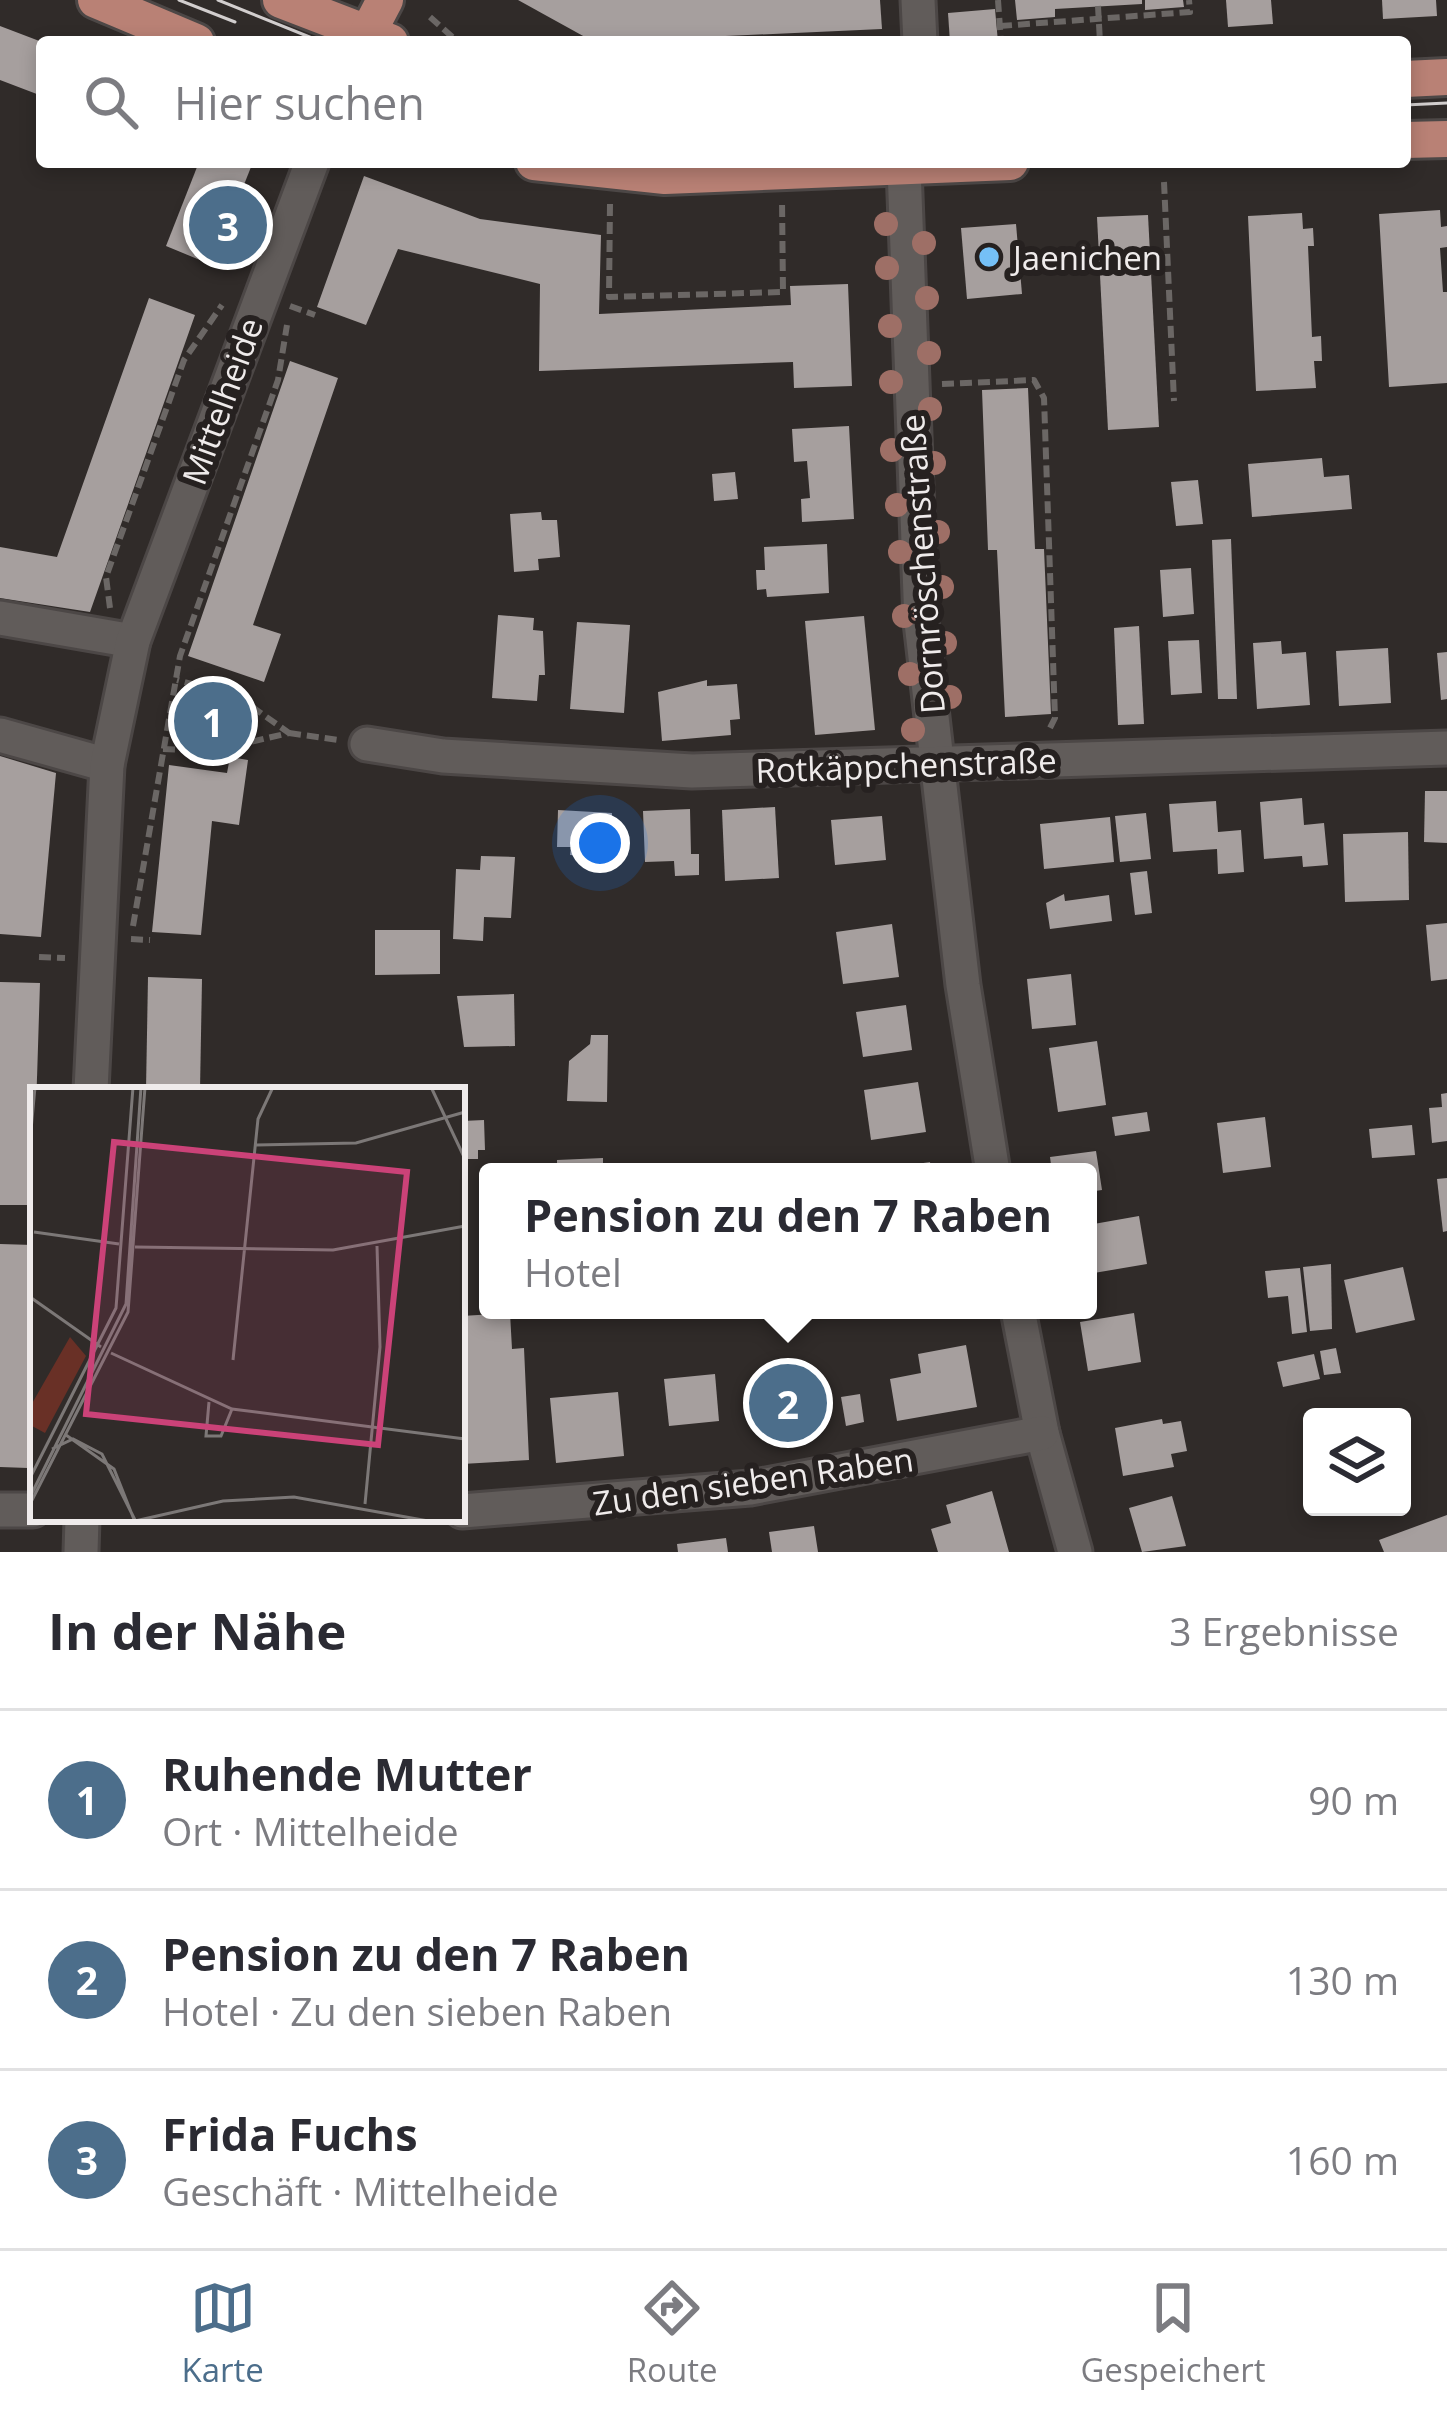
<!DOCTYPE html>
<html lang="de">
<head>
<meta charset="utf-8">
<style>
	body { margin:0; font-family:"Open Sans",sans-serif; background:#f2f2f3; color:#2b2b33 }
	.controls { position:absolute; right:36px; bottom:36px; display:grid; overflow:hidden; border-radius:12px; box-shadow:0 6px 18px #0003 }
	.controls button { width:108px; height:108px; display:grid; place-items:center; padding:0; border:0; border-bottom:3px solid #e1e1e2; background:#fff; color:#2b2b33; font:60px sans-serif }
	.you { position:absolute; left:600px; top:843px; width:42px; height:42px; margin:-30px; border:9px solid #fff; border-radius:50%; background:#1a73e8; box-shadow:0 0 0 18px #1a73e833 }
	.badge { display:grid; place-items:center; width:78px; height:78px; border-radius:50%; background:#4c6e8b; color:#fff; font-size:39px; font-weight:700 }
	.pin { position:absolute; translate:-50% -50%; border:6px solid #fff; box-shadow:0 3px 12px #0006 }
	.popup { position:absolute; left:479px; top:1163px; width:618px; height:156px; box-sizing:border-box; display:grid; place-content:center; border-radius:12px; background:#fff; filter:drop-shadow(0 3px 9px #0005); font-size:39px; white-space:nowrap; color:#7c7c81 }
	.popup b { font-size:45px; color:#2b2b33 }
	.popup::after { content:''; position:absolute; left:50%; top:100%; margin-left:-24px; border:24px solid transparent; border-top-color:#fff }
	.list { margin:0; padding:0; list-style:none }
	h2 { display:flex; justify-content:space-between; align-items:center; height:156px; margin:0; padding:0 48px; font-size:51px }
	h2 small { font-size:39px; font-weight:400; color:#7c7c81 }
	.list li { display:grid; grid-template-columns:78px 1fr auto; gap:36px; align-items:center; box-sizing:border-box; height:180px; padding:0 48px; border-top:3px solid #e1e1e2 }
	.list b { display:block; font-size:45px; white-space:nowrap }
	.list p { margin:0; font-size:39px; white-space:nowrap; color:#7c7c81 }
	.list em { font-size:39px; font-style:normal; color:#7c7c81 }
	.icon { flex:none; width:66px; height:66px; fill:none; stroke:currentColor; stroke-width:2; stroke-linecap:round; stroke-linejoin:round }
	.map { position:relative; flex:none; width:1447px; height:1552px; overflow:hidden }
	.search { position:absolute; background:#fff; box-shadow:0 6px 18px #0003; left:36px; right:36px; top:36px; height:132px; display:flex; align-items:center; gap:30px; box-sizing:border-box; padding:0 42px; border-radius:12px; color:#7c7c81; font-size:45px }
	.sheet { height:696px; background:#fff }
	nav { display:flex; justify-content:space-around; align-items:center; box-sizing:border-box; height:168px; border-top:3px solid #e1e1e2; background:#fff; font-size:33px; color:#7c7c81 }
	nav a { display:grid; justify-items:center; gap:6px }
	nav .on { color:#4c6e8b }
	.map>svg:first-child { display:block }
	.building { fill:#a69f9e }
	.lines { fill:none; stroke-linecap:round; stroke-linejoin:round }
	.minor-casing { stroke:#4c4746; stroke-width:39 }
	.major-casing { stroke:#4c4746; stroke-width:42 }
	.path { stroke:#6b6765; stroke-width:6; stroke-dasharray:12 6; stroke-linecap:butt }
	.minor { stroke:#615c5a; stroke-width:33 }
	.major { stroke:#b98175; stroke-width:36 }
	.tram { stroke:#d2cece; stroke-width:3 }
	.tree { fill:#9e6f66 }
	.poi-dot { fill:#75c0f6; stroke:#262120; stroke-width:4.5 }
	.labels { text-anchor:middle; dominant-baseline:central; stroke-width:12; stroke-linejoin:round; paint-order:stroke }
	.poi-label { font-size:33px; fill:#efebeb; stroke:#262120; text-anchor:start }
	.street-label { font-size:33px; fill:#efebeb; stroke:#262120 }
	.inset-road { fill:none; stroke:#7c7877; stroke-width:3 }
	.view { fill:#cb4278; fill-opacity:0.15; stroke:#cb4278; stroke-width:6 }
	.inset-edge { fill:none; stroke:#efebeb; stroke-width:6 }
</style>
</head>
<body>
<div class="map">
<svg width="1447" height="1552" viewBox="0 0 1447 1552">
	<rect width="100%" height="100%" fill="#302b29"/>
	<!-- building -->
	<g class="building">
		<polygon points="518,0 880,0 882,29 594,42"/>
		<polygon points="1015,0 1142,0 1142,4 1055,9 1055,17 1017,20"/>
		<polygon points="1145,0 1183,0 1184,7 1145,10"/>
		<polygon points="1226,0 1271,0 1273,24 1228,27"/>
		<polygon points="1382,0 1436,0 1437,16 1383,19"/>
		<polygon points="995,9 998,42 950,42 948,13"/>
		<polygon points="0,26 42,42 42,96 0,80"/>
		<polygon points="199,162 253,162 212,265 166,246"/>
		<polygon points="364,176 480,219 601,235 599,314 791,305 790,286 848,284 852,386 794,388 793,362 539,371 540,284 398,249 366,325 317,307"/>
		<polygon points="1440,210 1441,227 1447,226 1447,247 1440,248 1443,292 1447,292 1447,383 1389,387 1379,214"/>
		<polygon points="1302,213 1303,229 1313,228 1314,246 1308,246 1312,337 1321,336 1322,361 1314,361 1316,388 1256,391 1248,216"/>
		<polygon points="1148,215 1159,427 1108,430 1097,217"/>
		<polygon points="1016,224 1022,294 967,299 961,228"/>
		<polygon points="149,298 195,315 90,612 0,598 0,547 57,557"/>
		<polygon points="290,361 338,378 253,625 281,634 264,682 188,656"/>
		<polygon points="1028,388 1035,549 1044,549 1051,714 1005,717 997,550 988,550 982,390"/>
		<polygon points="849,426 854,519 802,522 801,499 810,498 807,461 794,462 792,429"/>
		<polygon points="1322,458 1324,477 1349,475 1352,509 1252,517 1248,464"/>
		<polygon points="735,472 738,499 714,501 712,474"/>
		<polygon points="1198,480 1203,524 1176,526 1171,482"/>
		<polygon points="541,512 542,520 557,520 560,557 538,559 539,570 514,572 510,514"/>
		<polygon points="1231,539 1237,699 1218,699 1212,540"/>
		<polygon points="827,544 829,593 767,597 766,589 757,590 756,570 765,570 764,547"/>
		<polygon points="1191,568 1194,614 1163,617 1160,570"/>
		<polygon points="498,615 534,618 533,630 543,631 545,675 539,675 537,701 492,698"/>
		<polygon points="864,616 875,730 815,735 805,621"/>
		<polygon points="577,622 630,625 624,713 570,709"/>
		<polygon points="1139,626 1144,724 1118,725 1114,628"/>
		<polygon points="1199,640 1202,693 1171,695 1168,641"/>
		<polygon points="1281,641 1282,654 1306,652 1310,705 1257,709 1253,643"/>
		<polygon points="1388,648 1391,703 1339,706 1336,651"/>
		<polygon points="1447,652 1447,699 1441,700 1437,653"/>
		<polygon points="707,680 707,686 737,684 740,719 730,720 731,735 662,741 658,692"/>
		<polygon points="0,756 56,773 41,937 0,934"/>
		<polygon points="230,757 248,760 239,825 212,821 201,935 152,932 169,765 227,773"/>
		<polygon points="1425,791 1447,791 1447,843 1424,842"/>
		<polygon points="1302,798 1304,825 1324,823 1328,865 1303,867 1302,856 1264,859 1260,802"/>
		<polygon points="1216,801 1218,832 1241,830 1244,872 1218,874 1217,849 1173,852 1169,804"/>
		<polygon points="775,807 779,878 725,881 722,810"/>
		<polygon points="690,809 691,854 699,854 699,875 675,876 674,861 645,862 643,811"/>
		<polygon points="558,810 612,813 610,857 570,855 571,847 557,847"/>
		<polygon points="1146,813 1151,859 1120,862 1115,816"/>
		<polygon points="882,816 886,860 835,865 831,820"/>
		<polygon points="1110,817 1114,862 1044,869 1040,824"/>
		<polygon points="1408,832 1409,900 1345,902 1343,834"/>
		<polygon points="481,856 515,857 511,918 484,917 483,941 453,939 456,869 480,870"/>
		<polygon points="1147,871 1152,913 1135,915 1130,873"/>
		<polygon points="1064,894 1065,901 1109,895 1112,921 1050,929 1046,903"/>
		<polygon points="1447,923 1447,979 1431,981 1426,925"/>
		<polygon points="892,924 899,977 843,984 836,932"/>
		<polygon points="375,930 440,930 440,974 375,975"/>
		<polygon points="1071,974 1076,1025 1032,1029 1027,979"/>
		<polygon points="148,977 202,979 200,1090 146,1090"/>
		<polygon points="0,982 40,983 33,1205 0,1205"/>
		<polygon points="514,994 515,1046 464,1047 457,996"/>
		<polygon points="906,1005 912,1050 863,1057 856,1012"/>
		<polygon points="591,1035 608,1035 607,1102 567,1101 569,1061 590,1044"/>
		<polygon points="1097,1041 1106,1105 1058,1112 1049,1048"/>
		<polygon points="918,1082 926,1132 871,1140 864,1090"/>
		<polygon points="1447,1093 1447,1141 1432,1143 1429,1108 1442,1107 1441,1094"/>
		<polygon points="1147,1112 1150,1131 1115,1136 1112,1117"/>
		<polygon points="1265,1117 1271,1167 1223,1173 1217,1123"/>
		<polygon points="484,1120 485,1150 478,1150 478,1159 462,1159 462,1121"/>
		<polygon points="1412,1125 1415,1155 1372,1158 1369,1129"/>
		<polygon points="1096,1151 1102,1190 1088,1192 1088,1172 1052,1172 1050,1157"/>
		<polygon points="603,1158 603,1172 557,1172 557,1160"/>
		<polygon points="930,1162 931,1172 884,1172 883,1169"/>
		<polygon points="1447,1178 1447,1231 1443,1232 1437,1179"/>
		<polygon points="1139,1216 1147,1264 1088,1274 1088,1225"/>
		<polygon points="0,1244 33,1245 28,1468 0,1467"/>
		<polygon points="1331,1264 1332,1329 1310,1331 1303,1267"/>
		<polygon points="1403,1267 1415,1320 1356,1333 1344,1280"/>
		<polygon points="1300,1268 1307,1332 1292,1334 1288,1296 1268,1298 1265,1271"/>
		<polygon points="510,1313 512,1349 524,1348 529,1460 462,1464 462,1316"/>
		<polygon points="1134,1313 1141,1362 1088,1371 1080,1322"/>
		<polygon points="966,1345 977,1407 897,1421 890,1379 921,1373 918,1354"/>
		<polygon points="1336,1348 1341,1373 1324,1375 1320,1351"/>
		<polygon points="1314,1354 1320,1379 1283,1387 1277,1362"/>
		<polygon points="778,1367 780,1377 808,1373 814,1433 770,1434 761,1379 764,1369"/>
		<polygon points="715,1374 719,1421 669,1426 664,1379"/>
		<polygon points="618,1392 624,1456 556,1463 550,1398"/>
		<polygon points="860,1394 864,1422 846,1426 841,1397"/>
		<polygon points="1162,1419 1163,1424 1181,1421 1187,1451 1171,1454 1174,1467 1123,1476 1115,1428"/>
		<polygon points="992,1491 1009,1552 938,1552 931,1529 951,1523 946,1505"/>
		<polygon points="1172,1496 1186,1546 1142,1552 1129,1508"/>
		<polygon points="1447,1515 1447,1552 1384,1552 1379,1540"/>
		<polygon points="814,1526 818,1552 772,1552 769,1532"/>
		<polygon points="726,1538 728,1552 678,1552 677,1544"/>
	</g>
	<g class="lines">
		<defs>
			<g id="minor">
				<polyline points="918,0 920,42"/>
				<polyline points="904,168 921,622 963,985 993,1172"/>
				<polyline points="0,618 133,641"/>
				<polyline points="0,735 107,765"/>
				<polyline points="367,744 443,756 692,771 1447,748"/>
				<polyline points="91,1090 107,765 133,641 312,162"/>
				<polyline points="1018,1310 1042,1433 1075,1552"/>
				<polyline points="0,1510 33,1510"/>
				<polyline points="462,1511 750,1488 1042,1433"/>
				<polyline points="81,1552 82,1519"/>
			</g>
			<g id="major">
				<polyline points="96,0 196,42"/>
				<polyline points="281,0 390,42"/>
				<polyline points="363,42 385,0"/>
				<polyline points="1405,79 1447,77"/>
				<polyline points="1405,140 1447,139"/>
				<polyline points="534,162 665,176 1010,162"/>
			</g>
		</defs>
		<!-- minor casing -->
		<use href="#minor" class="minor-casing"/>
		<!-- major casing -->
		<use href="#major" class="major-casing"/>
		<!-- path -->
		<g class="path">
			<polyline points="998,0 1001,42"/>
			<polyline points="1098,6 1100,42"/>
			<polyline points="430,17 458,42"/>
			<polyline points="1000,26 1190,12 1189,0"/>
			<polyline points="1164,182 1174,401"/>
			<polyline points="610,204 609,297 783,292 782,200"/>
			<polyline points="290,306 315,315"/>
			<polyline points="942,384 1034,380 1044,398 1055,718 1048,732"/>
			<polyline points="110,608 106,577 184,360 222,305"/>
			<polyline points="289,733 339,740"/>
			<polyline points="163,749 211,751 289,733 237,696 177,680"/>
			<polyline points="133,926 180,656 278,380 287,325"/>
			<polyline points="131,939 150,940"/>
			<polyline points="39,957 65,958"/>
		</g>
		<!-- minor -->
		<use href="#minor" class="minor"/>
		<!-- major -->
		<use href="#major" class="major"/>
		<!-- tram -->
		<g class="tram">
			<polyline points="179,0 235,22"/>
			<polyline points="218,0 322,42"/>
			<polyline points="1405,105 1447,103"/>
		</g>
	</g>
	<!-- trees -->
	<g class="tree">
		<circle cx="886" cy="224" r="12"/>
		<circle cx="924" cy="243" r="12"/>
		<circle cx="887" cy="268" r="12"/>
		<circle cx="927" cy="298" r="12"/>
		<circle cx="890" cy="326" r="12"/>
		<circle cx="929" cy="353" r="12"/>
		<circle cx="891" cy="382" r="12"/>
		<circle cx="930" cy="409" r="12"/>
		<circle cx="892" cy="450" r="12"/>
		<circle cx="934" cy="463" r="12"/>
		<circle cx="897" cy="505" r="12"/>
		<circle cx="938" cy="532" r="12"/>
		<circle cx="900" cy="552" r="12"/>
		<circle cx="942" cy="587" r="12"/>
		<circle cx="904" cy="616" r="12"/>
		<circle cx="945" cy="643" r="12"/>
		<circle cx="910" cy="674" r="12"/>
		<circle cx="950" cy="697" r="12"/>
		<circle cx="913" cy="730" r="12"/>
	</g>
	<!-- markers -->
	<circle class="poi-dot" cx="989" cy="257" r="12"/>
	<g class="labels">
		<!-- poi labels -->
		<g class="poi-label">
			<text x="1013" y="257">Jaenichen</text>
		</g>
		<!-- street labels -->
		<g class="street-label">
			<text transform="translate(222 401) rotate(-70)">Mittelheide</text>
			<text transform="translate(922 564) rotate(-94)">Dornröschenstraße</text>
			<text transform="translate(906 765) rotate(-2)">Rotkäppchenstraße</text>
			<text transform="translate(753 1481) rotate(-8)">Zu den sieben Raben</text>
		</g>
	</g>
	<!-- overview -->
	<g transform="translate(30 1087)">
		<rect width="435" height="435" fill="#302b29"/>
		<path d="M40 250 56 269 15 346 2 339 0 320Z" fill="#693026"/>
		<path class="inset-road" d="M401 0 435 72M0 54 5 0M226 58 326 56 435 25M4 145 89 157M105 160 303 163 435 139M0 210 71 260M81 266 202 322 435 352M203 273 228 32 243 0M179 315 176 349H191L202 322M36 348 84 382 105 435M22 362 43 352 72 367 106 435M0 391 86 221 103 0M0 410 96 217 111 0M0 417 98 225 115 0M335 417 350 260 347 159M105 434 193 414 264 410 404 435"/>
		<path class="view" d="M84 55 377 85 348 358 56 327Z"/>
		<rect width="435" height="435" class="inset-edge"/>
	</g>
</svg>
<div class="controls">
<button><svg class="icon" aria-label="layers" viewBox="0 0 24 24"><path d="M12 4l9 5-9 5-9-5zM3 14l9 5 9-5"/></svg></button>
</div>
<div class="you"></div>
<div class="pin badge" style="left:213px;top:721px">1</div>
<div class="pin badge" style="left:788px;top:1403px">2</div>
<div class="popup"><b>Pension zu den 7 Raben</b>Hotel</div>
<div class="pin badge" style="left:228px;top:225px">3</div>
<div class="search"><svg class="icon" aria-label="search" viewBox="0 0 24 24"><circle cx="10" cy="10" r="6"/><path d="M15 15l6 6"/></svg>Hier suchen</div>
</div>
<section class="sheet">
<h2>In der Nähe<small>3 Ergebnisse</small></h2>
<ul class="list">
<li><span class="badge">1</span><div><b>Ruhende Mutter</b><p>Ort · Mittelheide</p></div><em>90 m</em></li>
<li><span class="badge">2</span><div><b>Pension zu den 7 Raben</b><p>Hotel · Zu den sieben Raben</p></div><em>130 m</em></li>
<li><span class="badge">3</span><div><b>Frida Fuchs</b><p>Geschäft · Mittelheide</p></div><em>160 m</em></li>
</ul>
</section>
<nav>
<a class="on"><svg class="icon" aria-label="map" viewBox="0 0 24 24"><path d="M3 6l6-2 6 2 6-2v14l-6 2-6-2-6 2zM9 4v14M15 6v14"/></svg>Karte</a>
<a><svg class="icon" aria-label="directions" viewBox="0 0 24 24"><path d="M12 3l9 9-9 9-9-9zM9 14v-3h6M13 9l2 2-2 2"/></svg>Route</a>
<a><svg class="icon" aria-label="saved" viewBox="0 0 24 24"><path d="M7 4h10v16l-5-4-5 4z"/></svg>Gespeichert</a>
</nav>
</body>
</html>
